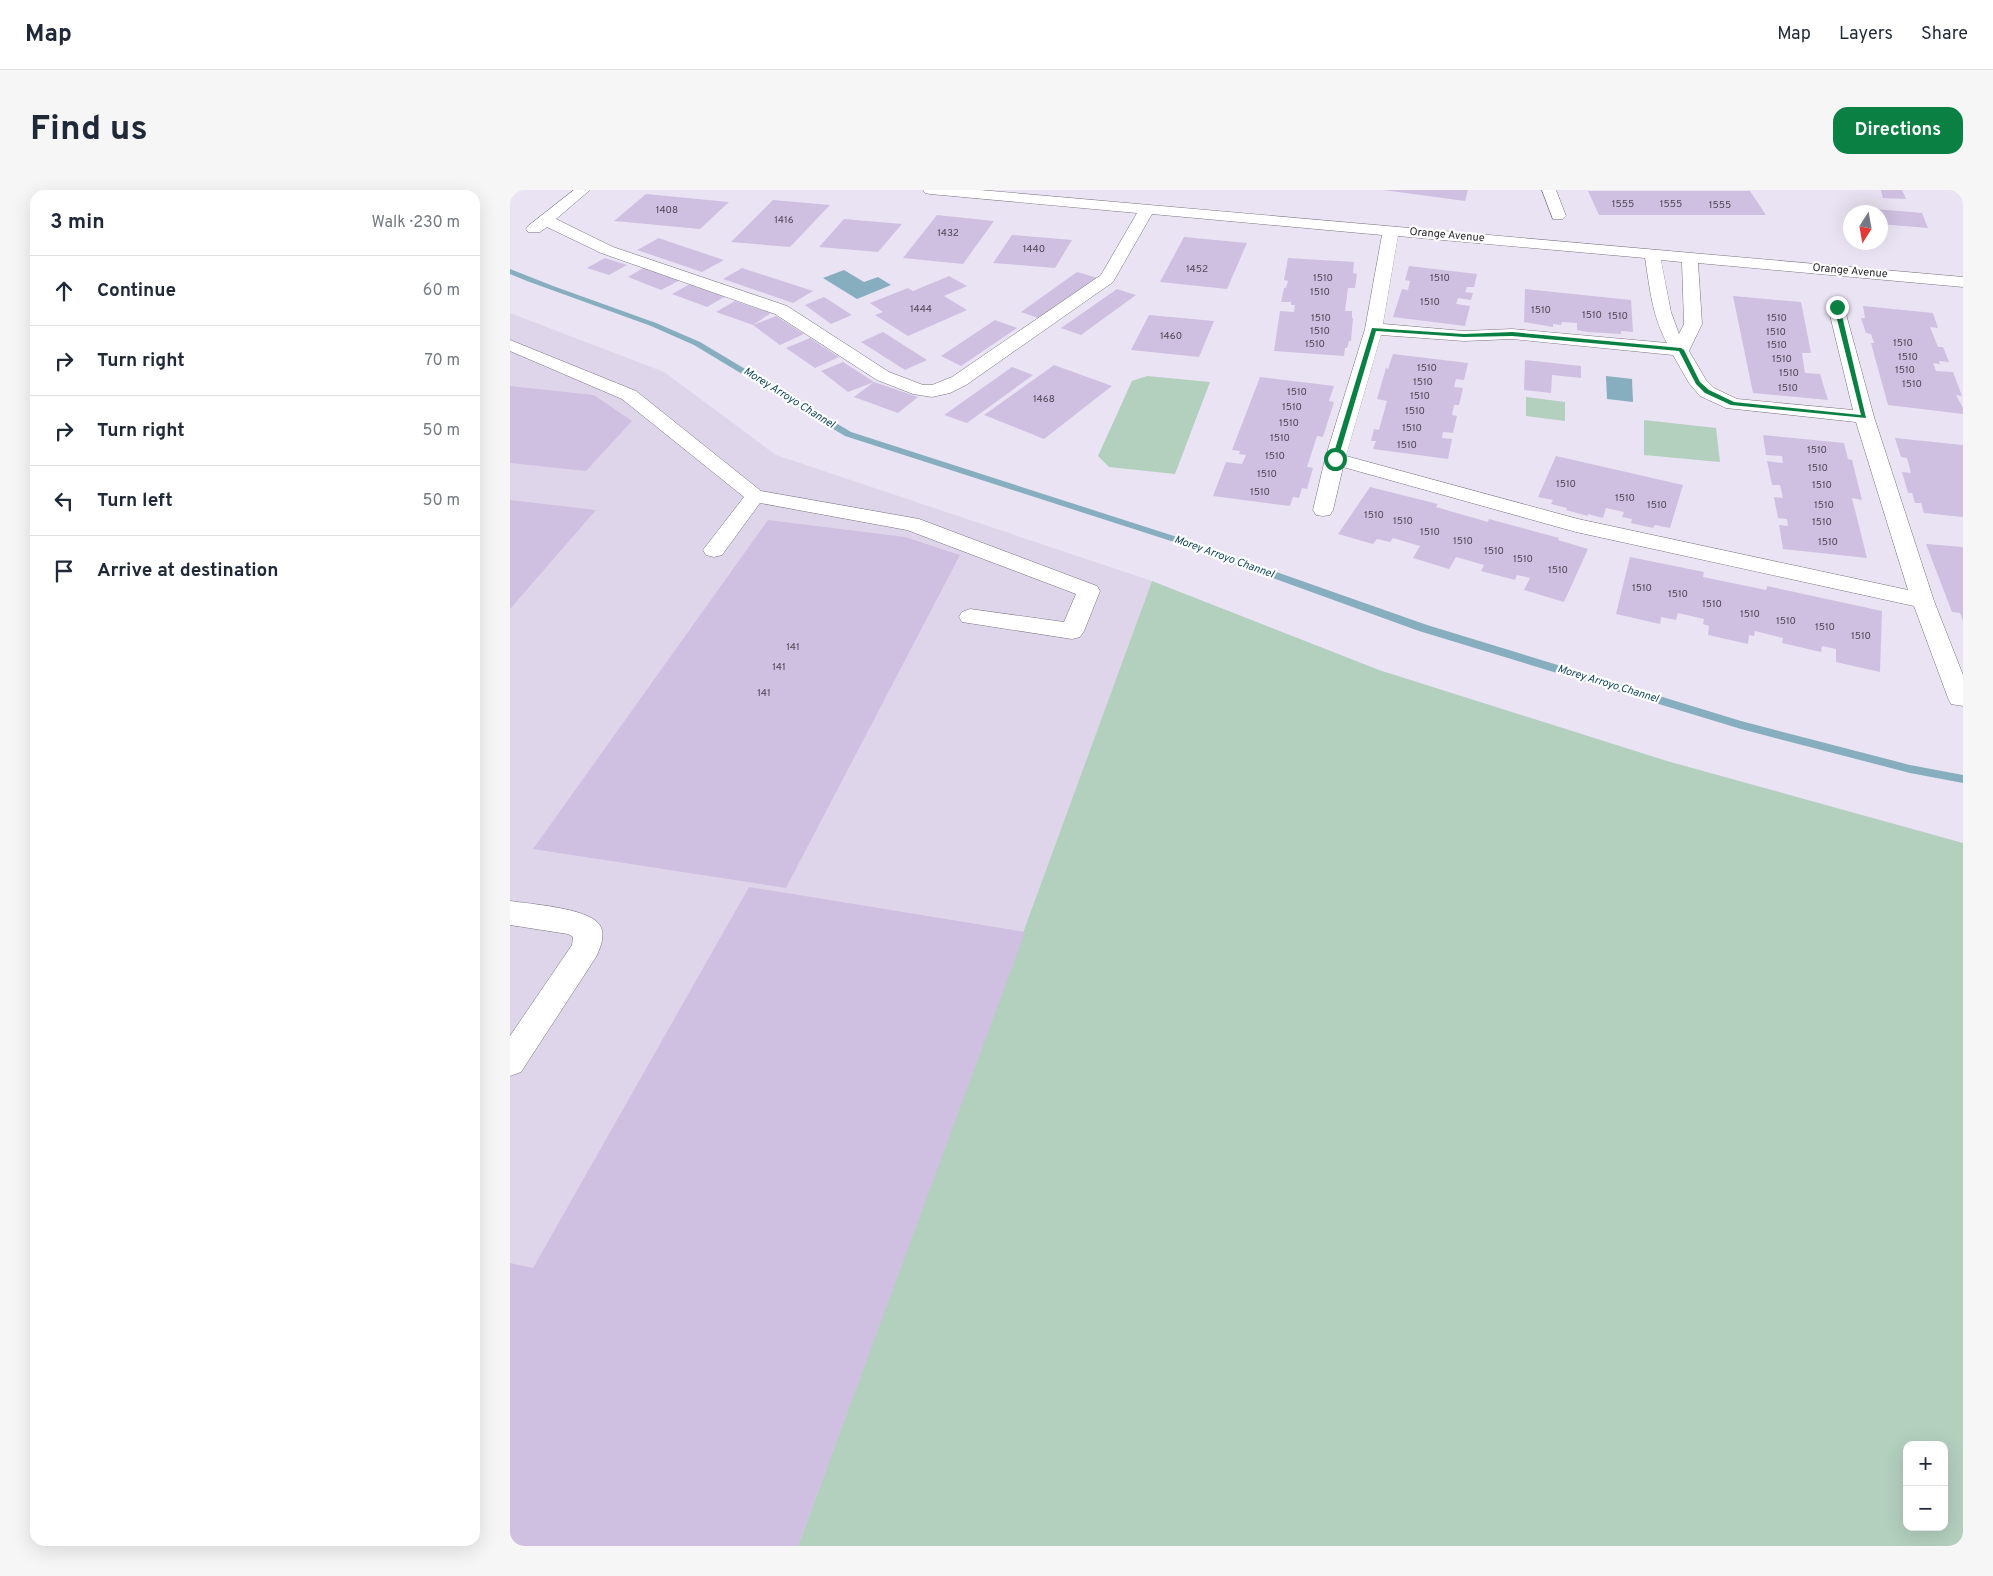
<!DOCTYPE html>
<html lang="en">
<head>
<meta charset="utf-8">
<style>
	body { margin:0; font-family:Overpass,sans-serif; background:#f6f6f7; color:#1f2937 }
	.controls { position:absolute; right:15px; bottom:15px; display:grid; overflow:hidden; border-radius:10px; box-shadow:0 5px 20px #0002 }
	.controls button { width:45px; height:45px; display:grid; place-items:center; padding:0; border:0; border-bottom:1px solid #e0e1e3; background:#fff; color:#1f2937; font:25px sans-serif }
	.compass { position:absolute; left:1333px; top:15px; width:45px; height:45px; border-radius:50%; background:#fff; box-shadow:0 5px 20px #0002; rotate:191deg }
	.stop { position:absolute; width:15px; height:15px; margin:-11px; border:4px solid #0b8043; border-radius:50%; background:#fff }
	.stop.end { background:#0b8043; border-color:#fff; box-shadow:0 1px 5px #0008 }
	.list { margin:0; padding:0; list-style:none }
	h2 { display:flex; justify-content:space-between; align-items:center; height:65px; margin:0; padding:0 20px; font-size:21px }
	h2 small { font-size:16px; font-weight:400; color:#747a83 }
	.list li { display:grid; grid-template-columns:32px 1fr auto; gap:15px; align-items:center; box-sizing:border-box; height:70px; padding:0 20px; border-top:1px solid #e0e1e3 }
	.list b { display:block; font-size:19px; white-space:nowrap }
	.list em { font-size:16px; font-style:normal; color:#747a83 }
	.icon { flex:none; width:28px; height:28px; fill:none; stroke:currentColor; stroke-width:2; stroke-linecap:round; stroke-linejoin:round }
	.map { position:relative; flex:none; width:1453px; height:1356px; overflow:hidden; border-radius:15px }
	header { display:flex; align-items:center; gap:30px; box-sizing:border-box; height:70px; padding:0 25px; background:#fff; border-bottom:1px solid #e0e1e3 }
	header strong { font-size:24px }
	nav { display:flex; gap:28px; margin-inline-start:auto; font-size:18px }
	.intro { display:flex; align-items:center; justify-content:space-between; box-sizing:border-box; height:120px; padding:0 30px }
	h1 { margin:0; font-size:35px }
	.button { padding:12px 22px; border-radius:15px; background:#0b8043; color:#fff; font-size:18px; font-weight:700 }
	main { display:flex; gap:30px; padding:0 30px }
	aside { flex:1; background:#fff; border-radius:15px; box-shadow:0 5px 20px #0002 }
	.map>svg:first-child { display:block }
	.built { fill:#dfd5eb }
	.green { fill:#b3cfbe; fill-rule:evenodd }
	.water { fill:#86aebf }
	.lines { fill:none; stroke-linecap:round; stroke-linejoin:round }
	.stream { fill:#86aebf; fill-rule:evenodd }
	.building { fill:#cfc0e2 }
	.minor-casing { stroke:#78727f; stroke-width:1 }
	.minor { fill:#fff; fill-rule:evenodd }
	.route { fill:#0b8043 }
	.labels { text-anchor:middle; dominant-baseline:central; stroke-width:4.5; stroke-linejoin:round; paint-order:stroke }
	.number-label { font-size:10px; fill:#4b4552 }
	.far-street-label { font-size:11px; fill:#1f1c22; stroke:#fff }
	.far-water-label { font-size:11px; font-style:italic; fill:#10475a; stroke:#fff }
</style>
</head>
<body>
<header>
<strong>Map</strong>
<nav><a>Map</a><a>Layers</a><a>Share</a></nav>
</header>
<div class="intro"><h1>Find us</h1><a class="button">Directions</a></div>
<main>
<aside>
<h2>3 min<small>Walk · 230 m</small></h2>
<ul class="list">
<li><svg class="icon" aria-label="ahead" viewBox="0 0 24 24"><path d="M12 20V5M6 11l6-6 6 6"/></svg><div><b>Continue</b></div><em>60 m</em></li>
<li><svg class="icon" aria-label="right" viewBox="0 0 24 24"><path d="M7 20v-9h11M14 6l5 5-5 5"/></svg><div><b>Turn right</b></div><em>70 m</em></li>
<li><svg class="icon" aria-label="right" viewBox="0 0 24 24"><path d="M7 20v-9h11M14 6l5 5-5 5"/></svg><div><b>Turn right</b></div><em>50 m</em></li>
<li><svg class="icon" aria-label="left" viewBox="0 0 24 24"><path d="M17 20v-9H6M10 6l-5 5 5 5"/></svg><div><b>Turn left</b></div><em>50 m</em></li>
<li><svg class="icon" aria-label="arrive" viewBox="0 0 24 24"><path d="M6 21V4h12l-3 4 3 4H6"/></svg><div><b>Arrive at destination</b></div></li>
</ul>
</aside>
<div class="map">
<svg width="1453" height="1356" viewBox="0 0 1453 1356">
	<rect width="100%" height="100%" fill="#eae3f3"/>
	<!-- built -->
	<polygon class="built" points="0,123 154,182 266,265 642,391 288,1356 0,1356"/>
	<!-- green -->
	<g class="green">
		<polygon points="637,186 700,192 665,284 599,277 588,266 622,191"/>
		<polygon points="1016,207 1055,212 1055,231 1016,226"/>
		<polygon points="1134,230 1206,238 1210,272 1134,265"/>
		<path d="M642 391 869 480 1157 571 1453 653V1356H288ZM1397 1255H1434V1337H1397Z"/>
	</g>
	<!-- water -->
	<g class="water">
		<polygon points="334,80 354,92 368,87 381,95 347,109 313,88"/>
		<polygon points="1096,186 1122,189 1123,212 1097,209"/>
	</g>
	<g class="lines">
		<!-- stream -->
		<polygon class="stream" points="0,79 43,96 146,133 190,152 341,242 667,347 917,435 1231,531 1400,575 1453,585 1453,593 1400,583 1231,539 909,441 661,351 335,246 184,155 141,136 17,91 0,84"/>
	</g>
	<!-- building -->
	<g class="building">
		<polygon points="873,0 958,0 955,11"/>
		<polygon points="1371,0 1392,0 1396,9 1373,8"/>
		<polygon points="1078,1 1240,1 1256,25 1089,25"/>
		<polygon points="136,4 219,12 190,39 104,31"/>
		<polygon points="263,10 320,15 280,57 221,52"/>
		<polygon points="1365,19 1412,23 1418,38 1370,34 1370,22 1366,22"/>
		<polygon points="427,25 484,31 453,74 393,68"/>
		<polygon points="334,29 392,34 368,62 309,57"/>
		<polygon points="502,45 562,50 545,78 483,73"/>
		<polygon points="674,47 737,53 717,99 650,92"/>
		<polygon points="149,48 157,51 214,70 192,82 127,60"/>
		<polygon points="95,68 117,75 99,85 77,78"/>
		<polygon points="778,68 844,72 843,83 847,84 845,98 838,98 835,121 842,121 842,128 843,128 841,151 839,151 837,158 835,158 834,166 764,161 770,121 784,122 785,115 781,115 781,112 771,112 774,98 776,98 778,91 774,90"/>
		<polygon points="899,76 967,84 964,97 957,97 955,102 963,103 961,110 948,108 946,114 960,116 955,136 883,127 892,99 898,100 900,91 895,90"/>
		<polygon points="135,77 170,90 151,100 118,87"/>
		<polygon points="232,78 303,101 283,113 213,89"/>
		<polygon points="567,82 588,88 531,129 511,122"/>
		<polygon points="439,86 457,96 434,106 457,120 398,146 365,125 373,122 360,113 398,98 403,101"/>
		<polygon points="180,94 216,106 197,117 162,104"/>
		<polygon points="607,99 626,105 571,145 551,138"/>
		<polygon points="1015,99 1121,110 1123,142 1111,141 1111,144 1078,142 1067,140 1067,133 1052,132 1051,135 1043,134 1043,137 1014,132"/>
		<polygon points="1223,106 1291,112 1301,163 1292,163 1295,183 1310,184 1318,210 1243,203"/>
		<polygon points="314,107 342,125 321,134 295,115"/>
		<polygon points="225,111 261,123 243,135 206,122"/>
		<polygon points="1353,116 1423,123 1428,138 1420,137 1428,157 1433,157 1439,172 1429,171 1430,174 1423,173 1426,181 1443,182 1452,206 1446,205 1453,218 1453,224 1378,215 1361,153 1364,153 1361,144 1356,143 1351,128 1355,128"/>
		<polygon points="639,125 704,131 689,167 621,160"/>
		<polygon points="266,126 294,144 270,155 243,135"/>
		<polygon points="485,130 507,138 451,176 431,166"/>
		<polygon points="373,142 417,170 395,180 351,152"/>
		<polygon points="300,148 329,167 305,178 276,158"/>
		<polygon points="883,164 958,173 954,190 946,189 944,197 953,198 949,215 944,215 942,225 947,226 943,243 933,242 932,248 942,249 938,269 863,259 866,251 861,251 864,239 869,240 877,211 867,209 876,178 878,179"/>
		<polygon points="1015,170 1071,176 1071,188 1042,185 1041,203 1014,200"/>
		<polygon points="333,172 364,192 338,202 311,181"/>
		<polygon points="544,175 602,196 534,249 474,225"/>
		<polygon points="502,177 523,185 457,233 434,225"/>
		<polygon points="750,187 824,196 819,211 824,212 813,247 807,246 797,277 803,278 797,299 792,298 789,308 783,307 780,316 703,306 716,272 732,274 736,265 729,264 730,261 722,260"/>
		<polygon points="364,192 408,207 388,223 344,207"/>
		<polygon points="0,196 84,205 122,231 76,281 0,273"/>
		<polygon points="1253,245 1334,253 1338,269 1342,270 1352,310 1342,308 1357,368 1273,359 1269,335 1278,336 1277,329 1268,328 1264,307 1273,308 1270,295 1262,295 1257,271 1273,273 1272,266 1256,265"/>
		<polygon points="1385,248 1453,255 1453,327 1414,323 1411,313 1405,313 1402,303 1398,303 1392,282 1401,283 1397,268 1391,267"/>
		<polygon points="1046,266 1173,295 1160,338 1145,335 1143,338 1121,333 1122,329 1112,327 1114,322 1096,318 1093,328 1078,324 1078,326 1056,320 1057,318 1041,314 1043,310 1028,307"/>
		<polygon points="860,297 928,314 926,317 978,332 979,329 1049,348 1048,350 1078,359 1054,412 1014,400 1020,388 1007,385 1005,390 971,381 974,375 946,367 939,379 903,368 910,356 883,348 880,352 867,349 863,354 828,344"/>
		<polygon points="0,310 86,320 0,419"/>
		<polygon points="258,330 395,347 450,365 276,698 23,659"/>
		<polygon points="1416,354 1453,357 1453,431 1450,423 1442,422"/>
		<polygon points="1120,367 1194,382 1193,387 1256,400 1257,396 1372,421 1370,482 1326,472 1326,459 1312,456 1311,462 1272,453 1273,448 1245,441 1244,446 1239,445 1238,454 1198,445 1199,436 1193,434 1194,429 1168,423 1166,430 1151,427 1150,434 1106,424"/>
		<polygon points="239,697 515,742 288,1356 0,1356 0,1073 23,1078"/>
	</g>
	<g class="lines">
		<defs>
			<g id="minor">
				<path d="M64 0H80L46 29 103 57 277 116 379 182 413 195H422L442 187 591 85 627 23 420 4 415 3 413 0H470L1453 87V97L1188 73 1192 134 1179 161 1196 190 1204 198 1227 209 1343 220 1318 117 1321 113H1333L1364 227 1424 411 1453 485V516L1441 514 1438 508 1404 416 1066 342 833 277 823 320 820 325 813 326 806 325 803 320 815 269 855 139 872 45 642 24 603 92 456 195 440 203 422 207 403 204 367 190 265 124 91 63 37 37 30 42H18L16 39 18 36ZM888 46 1135 68C1140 99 1142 126 1157 153L1002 139 954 141 873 134ZM1151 70 1172 72 1174 134 1169 144 1161 122ZM871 145 954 151 1002 149 1163 165 1179 193 1190 206 1216 218 1346 232 1398 400 1068 329 836 266Z"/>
				<polygon points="1032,0 1046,0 1056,26 1053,29 1043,29"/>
				<polygon points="0,150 126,201 251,301 409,329 587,396 590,401 574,441 570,447 562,449 452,432 449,427 452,422 460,419 554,432 566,404 397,340 250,313 212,365 204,367 196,365 193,360 234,307 112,209 0,161"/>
				<path d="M0 711C20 714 77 718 89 734 96 743 91 757 86 767L11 882 0 886V846L62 755 63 747 58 744 0 735Z"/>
			</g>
		</defs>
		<!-- minor casing -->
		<use href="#minor" class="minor-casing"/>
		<!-- minor -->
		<use href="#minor" class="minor"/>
	</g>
	<!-- route -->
	<polygon class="route" points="1327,116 1330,117 1356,228 1221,215 1195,203 1186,194 1169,161 1002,146 954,147 866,141 828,269 825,271 822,269 862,138 954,144 1002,142 1171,158 1174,160 1190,192 1199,200 1224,212 1351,225 1324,117"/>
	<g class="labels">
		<!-- number labels -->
		<g class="number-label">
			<text x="1113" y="14">1555</text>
			<text x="1161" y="14">1555</text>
			<text x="1210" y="15">1555</text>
			<text x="157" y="20">1408</text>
			<text x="274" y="30">1416</text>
			<text x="438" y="43">1432</text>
			<text x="524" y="59">1440</text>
			<text x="687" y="79">1452</text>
			<text x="813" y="88">1510</text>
			<text x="930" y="88">1510</text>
			<text x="810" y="102">1510</text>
			<text x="920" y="112">1510</text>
			<text x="411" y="119">1444</text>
			<text x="1031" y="120">1510</text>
			<text x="1082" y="125">1510</text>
			<text x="1108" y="126">1510</text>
			<text x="811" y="128">1510</text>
			<text x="1267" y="128">1510</text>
			<text x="810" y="141">1510</text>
			<text x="1266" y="142">1510</text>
			<text x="661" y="146">1460</text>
			<text x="1393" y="153">1510</text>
			<text x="805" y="154">1510</text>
			<text x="1267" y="155">1510</text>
			<text x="1398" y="167">1510</text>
			<text x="1272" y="169">1510</text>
			<text x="917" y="178">1510</text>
			<text x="1395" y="180">1510</text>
			<text x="1279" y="183">1510</text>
			<text x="913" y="192">1510</text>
			<text x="1402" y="194">1510</text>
			<text x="1278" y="198">1510</text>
			<text x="787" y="202">1510</text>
			<text x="910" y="206">1510</text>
			<text x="534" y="209">1468</text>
			<text x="782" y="217">1510</text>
			<text x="905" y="221">1510</text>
			<text x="779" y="233">1510</text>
			<text x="902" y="238">1510</text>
			<text x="770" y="248">1510</text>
			<text x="897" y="255">1510</text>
			<text x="1307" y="260">1510</text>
			<text x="765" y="266">1510</text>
			<text x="1308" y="278">1510</text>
			<text x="757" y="284">1510</text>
			<text x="1056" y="294">1510</text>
			<text x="1312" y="295">1510</text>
			<text x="750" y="302">1510</text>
			<text x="1115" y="308">1510</text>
			<text x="1147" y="315">1510</text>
			<text x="1314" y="315">1510</text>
			<text x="864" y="325">1510</text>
			<text x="893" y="331">1510</text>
			<text x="1312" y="332">1510</text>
			<text x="920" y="342">1510</text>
			<text x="953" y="351">1510</text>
			<text x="1318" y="352">1510</text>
			<text x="984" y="361">1510</text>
			<text x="1013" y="369">1510</text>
			<text x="1048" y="380">1510</text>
			<text x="1132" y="398">1510</text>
			<text x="1168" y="404">1510</text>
			<text x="1202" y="414">1510</text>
			<text x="1240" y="424">1510</text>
			<text x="1276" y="431">1510</text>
			<text x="1315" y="437">1510</text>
			<text x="1351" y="446">1510</text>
			<text x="283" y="457">141</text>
			<text x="269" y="477">141</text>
			<text x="254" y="503">141</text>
		</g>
		<!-- far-street labels -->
		<g class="far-street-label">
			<text transform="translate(937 45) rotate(5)">Orange Avenue</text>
			<text transform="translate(1340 81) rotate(5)">Orange Avenue</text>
		</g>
		<!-- far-water labels -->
		<g class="far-water-label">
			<text transform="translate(279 208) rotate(32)">Morey Arroyo Channel</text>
			<text transform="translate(714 367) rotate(20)">Morey Arroyo Channel</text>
			<text transform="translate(1098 494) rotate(17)">Morey Arroyo Channel</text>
		</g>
	</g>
</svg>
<div class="controls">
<button>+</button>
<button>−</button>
</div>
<svg class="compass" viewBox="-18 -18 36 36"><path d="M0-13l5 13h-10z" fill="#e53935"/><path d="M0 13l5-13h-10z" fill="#747a83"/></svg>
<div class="stop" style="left:825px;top:269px"></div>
<div class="stop end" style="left:1327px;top:117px"></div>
</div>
</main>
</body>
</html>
